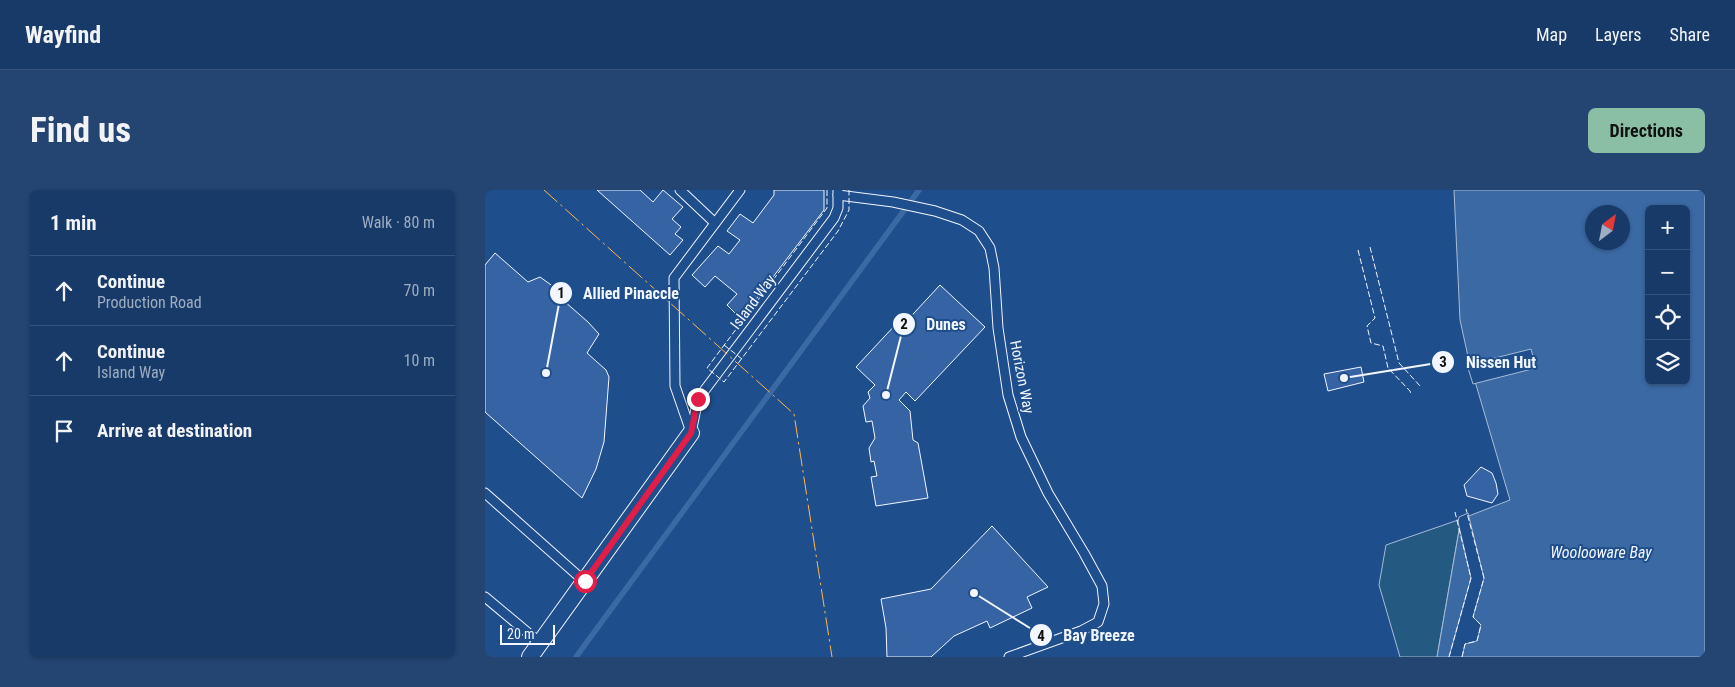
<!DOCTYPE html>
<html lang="en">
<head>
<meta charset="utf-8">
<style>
	body { margin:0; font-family:"Roboto Condensed",sans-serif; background:#244571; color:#f1f3f6 }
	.controls { position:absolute; right:15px; top:15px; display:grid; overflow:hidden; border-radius:8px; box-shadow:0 1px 4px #0004 }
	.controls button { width:45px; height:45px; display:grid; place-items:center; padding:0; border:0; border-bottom:1px solid #36547d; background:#173a69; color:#f1f3f6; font:25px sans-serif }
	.compass { position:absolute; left:1100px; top:15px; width:45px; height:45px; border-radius:50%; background:#173a69; box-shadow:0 1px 4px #0004; rotate:32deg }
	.scale { position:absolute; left:15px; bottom:12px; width:55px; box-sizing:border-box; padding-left:5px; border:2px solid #f2f6ff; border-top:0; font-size:14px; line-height:18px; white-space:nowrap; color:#f2f6ff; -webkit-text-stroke:4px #1f4e8c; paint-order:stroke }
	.stop { position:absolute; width:15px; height:15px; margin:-11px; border:4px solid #e11d48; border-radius:50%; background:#fff }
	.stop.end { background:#e11d48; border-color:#fff; box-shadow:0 1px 5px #0008 }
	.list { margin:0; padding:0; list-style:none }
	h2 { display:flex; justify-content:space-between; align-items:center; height:65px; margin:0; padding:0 20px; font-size:21px }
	h2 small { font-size:16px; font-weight:400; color:#9eadc0 }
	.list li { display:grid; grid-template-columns:32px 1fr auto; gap:15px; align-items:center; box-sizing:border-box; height:70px; padding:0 20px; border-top:1px solid #36547d }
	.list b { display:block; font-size:19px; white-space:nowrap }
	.list p { margin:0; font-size:16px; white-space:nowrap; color:#9eadc0 }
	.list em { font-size:16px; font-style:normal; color:#9eadc0 }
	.icon { flex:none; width:28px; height:28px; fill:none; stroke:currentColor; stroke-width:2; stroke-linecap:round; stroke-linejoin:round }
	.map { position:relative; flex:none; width:1220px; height:467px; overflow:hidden; border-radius:8px }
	header { display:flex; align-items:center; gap:30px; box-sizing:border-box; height:70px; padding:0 25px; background:#173a69; border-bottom:1px solid #36547d }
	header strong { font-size:24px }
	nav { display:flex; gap:28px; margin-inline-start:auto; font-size:18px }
	.intro { display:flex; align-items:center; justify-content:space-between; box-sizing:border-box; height:120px; padding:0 30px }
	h1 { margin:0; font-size:35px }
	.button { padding:12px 22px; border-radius:8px; background:#8abfa5; color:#111; font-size:18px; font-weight:700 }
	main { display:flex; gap:30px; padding:0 30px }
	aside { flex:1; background:#173a69; border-radius:8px; box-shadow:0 1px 4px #0004 }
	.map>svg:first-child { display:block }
	.green { fill:#245a82; stroke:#a8bbd7 }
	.water { fill:#3b69a3; stroke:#a8bbd7; fill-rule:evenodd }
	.pier { fill:#1f4e8c; stroke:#a8bbd7 }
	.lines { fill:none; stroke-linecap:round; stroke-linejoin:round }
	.stream { stroke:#3b69a3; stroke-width:5.5 }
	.building { fill:#3563a3; stroke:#f2f6ff }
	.service-casing { stroke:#f2f6ff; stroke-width:11 }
	.minor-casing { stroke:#f2f6ff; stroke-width:18 }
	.service { stroke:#1f4e8c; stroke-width:9 }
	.minor { stroke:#1f4e8c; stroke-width:16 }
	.fence { stroke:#f2f6ff; stroke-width:1; stroke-dasharray:6 2.5; stroke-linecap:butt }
	.power { stroke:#ffb74d; stroke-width:1; stroke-dasharray:18 4 2.5 4; stroke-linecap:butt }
	.route { stroke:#e11d48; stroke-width:6 }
	.labels { text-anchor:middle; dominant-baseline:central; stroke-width:4; stroke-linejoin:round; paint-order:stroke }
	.street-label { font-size:15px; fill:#f2f6ff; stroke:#1f4e8c }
	.water-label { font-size:16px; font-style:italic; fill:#f2f6ff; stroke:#1f4e8c }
	.leader { fill:none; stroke:#f2f6ff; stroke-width:2 }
	.callout-dot { fill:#f2f6ff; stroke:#1f4e8c; stroke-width:2 }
	.mark-label { font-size:15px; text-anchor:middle; font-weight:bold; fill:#111 }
	.callout-label { font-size:16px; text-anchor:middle; font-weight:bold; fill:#f2f6ff; stroke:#1f4e8c; stroke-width:4; stroke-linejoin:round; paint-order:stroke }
</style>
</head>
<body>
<header>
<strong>Wayfind</strong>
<nav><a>Map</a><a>Layers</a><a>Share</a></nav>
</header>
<div class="intro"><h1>Find us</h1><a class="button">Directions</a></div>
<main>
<aside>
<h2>1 min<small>Walk · 80 m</small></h2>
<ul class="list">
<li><svg class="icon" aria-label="ahead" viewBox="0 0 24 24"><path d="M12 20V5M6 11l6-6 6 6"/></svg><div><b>Continue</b><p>Production Road</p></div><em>70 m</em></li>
<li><svg class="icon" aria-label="ahead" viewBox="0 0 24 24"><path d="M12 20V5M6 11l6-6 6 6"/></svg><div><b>Continue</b><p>Island Way</p></div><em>10 m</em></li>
<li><svg class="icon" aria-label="arrive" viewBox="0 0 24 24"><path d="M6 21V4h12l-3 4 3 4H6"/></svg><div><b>Arrive at destination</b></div></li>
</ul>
</aside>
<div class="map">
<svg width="1220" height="467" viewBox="0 0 1220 467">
	<rect width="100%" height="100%" fill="#1f4e8c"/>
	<!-- green -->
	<polygon class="green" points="976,329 952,467 915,467 894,395 901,355"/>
	<!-- water -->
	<path class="water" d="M969 0H1220V467H952L976 329 1025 310 984 171 975 130ZM1164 19H1201V191H1164ZM1108 22H1138V52H1108Z"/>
	<!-- pier -->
	<g class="pier">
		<polygon points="1046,159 1051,178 988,194 982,175"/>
		<polygon points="983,323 999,388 988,427 996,435 992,451 980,454 977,467 964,467 986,388 973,332 974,327"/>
	</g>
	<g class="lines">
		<!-- stream -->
		<polyline class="stream" points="91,467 434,0"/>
	</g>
	<!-- building -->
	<g class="building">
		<polygon points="112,0 155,0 168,12 178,0 198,17 187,29 196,37 190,44 198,50 185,65"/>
		<polygon points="289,0 339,0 339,20 256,129 242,115 252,104 230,86 220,97 207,85 233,56 244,64 255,50 242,41 255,24 268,33 289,5"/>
		<polygon points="10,63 43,92 55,87 69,97 79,111 103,132 114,144 102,163 121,180 124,187 119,252 111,279 97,308 0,222 0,75"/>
		<polygon points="455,95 500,137 430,211 421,202 414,210 425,221 428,250 433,253 443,308 391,316 386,287 392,286 389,271 386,272 384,258 390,248 387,231 381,232 378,216 385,208 383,202 390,195 371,177 413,132 417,136"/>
		<polygon points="876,177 879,192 843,201 839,184"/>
		<polygon points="996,277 1007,283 1011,293 1013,304 1007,313 982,306 979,295"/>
		<polygon points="507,336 563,397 542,407 547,418 505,438 502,431 469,446 446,467 402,467 401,438 396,409 446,399"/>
	</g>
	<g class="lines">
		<defs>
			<g id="service">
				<polyline points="195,0 230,33"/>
				<polyline points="353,5 408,12 450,21 477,30 494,41 505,58 509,78 513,138 523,205 536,247 563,303 599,363 617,396 619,414 613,432 596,441 524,467"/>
				<polyline points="206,242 190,196 189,88 255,0"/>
				<polyline points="206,243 213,209 349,28 353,18 353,0"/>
				<polyline points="0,303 99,391"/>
				<polyline points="0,407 55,453"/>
			</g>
			<polyline id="minor" points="45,467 206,243"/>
		</defs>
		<!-- service casing -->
		<use href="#service" class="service-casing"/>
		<!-- minor casing -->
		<use href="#minor" class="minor-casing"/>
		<!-- service -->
		<use href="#service" class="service"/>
		<!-- minor -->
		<use href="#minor" class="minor"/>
		<!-- fence -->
		<g class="fence">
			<polyline points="342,0 342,18 222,178 239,192 353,41 364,20 364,0"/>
			<polyline points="885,57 914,173 936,197"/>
			<polyline points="873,60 890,128 882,136 886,153 898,156 903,178 925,201 926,204"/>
			<polyline points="239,155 257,169"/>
			<polyline points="964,467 986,388 970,322"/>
			<polyline points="977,467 980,454 992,451 996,435 988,427 999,388 981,319"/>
		</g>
		<!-- power -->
		<polyline class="power" points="59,0 309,224 347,467"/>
	</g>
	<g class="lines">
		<!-- route -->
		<polyline class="route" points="100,391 206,243 213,209"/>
	</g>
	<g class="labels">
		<!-- street labels -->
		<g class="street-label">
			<text transform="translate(268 112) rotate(-53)">Island Way</text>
			<text transform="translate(537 187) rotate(79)">Horizon Way</text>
		</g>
		<!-- water labels -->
		<g class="water-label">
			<text x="1116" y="362">Woolooware Bay</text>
		</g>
	</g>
	<!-- callouts -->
	<path class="leader" d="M61 183L76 103M401 205L419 134M859 188L958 172M489 403L556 445"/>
	<g class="callout-dot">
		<circle cx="61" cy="183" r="5"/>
		<circle cx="401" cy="205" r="5"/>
		<circle cx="859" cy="188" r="5"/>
		<circle cx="489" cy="403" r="5"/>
		<circle cx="76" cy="103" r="12"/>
		<circle cx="419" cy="134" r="12"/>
		<circle cx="958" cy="172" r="12"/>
		<circle cx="556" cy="445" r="12"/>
	</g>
	<g class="mark-label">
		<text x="76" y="108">1</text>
		<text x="419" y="139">2</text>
		<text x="958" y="177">3</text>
		<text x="556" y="451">4</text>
	</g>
	<g class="callout-label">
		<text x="146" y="109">Allied Pinaccle</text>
		<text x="461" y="140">Dunes</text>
		<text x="1016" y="178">Nissen Hut</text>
		<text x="614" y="451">Bay Breeze</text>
	</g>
</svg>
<div class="controls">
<button>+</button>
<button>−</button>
<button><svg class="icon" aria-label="locate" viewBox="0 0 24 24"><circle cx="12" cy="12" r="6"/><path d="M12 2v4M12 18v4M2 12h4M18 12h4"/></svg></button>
<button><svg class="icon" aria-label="layers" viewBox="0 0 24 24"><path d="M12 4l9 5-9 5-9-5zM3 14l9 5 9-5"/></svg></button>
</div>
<svg class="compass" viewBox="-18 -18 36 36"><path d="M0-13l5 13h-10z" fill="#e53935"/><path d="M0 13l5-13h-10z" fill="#9eadc0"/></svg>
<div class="scale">20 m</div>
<div class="stop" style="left:100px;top:391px"></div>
<div class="stop end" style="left:213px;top:209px"></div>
</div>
</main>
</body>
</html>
